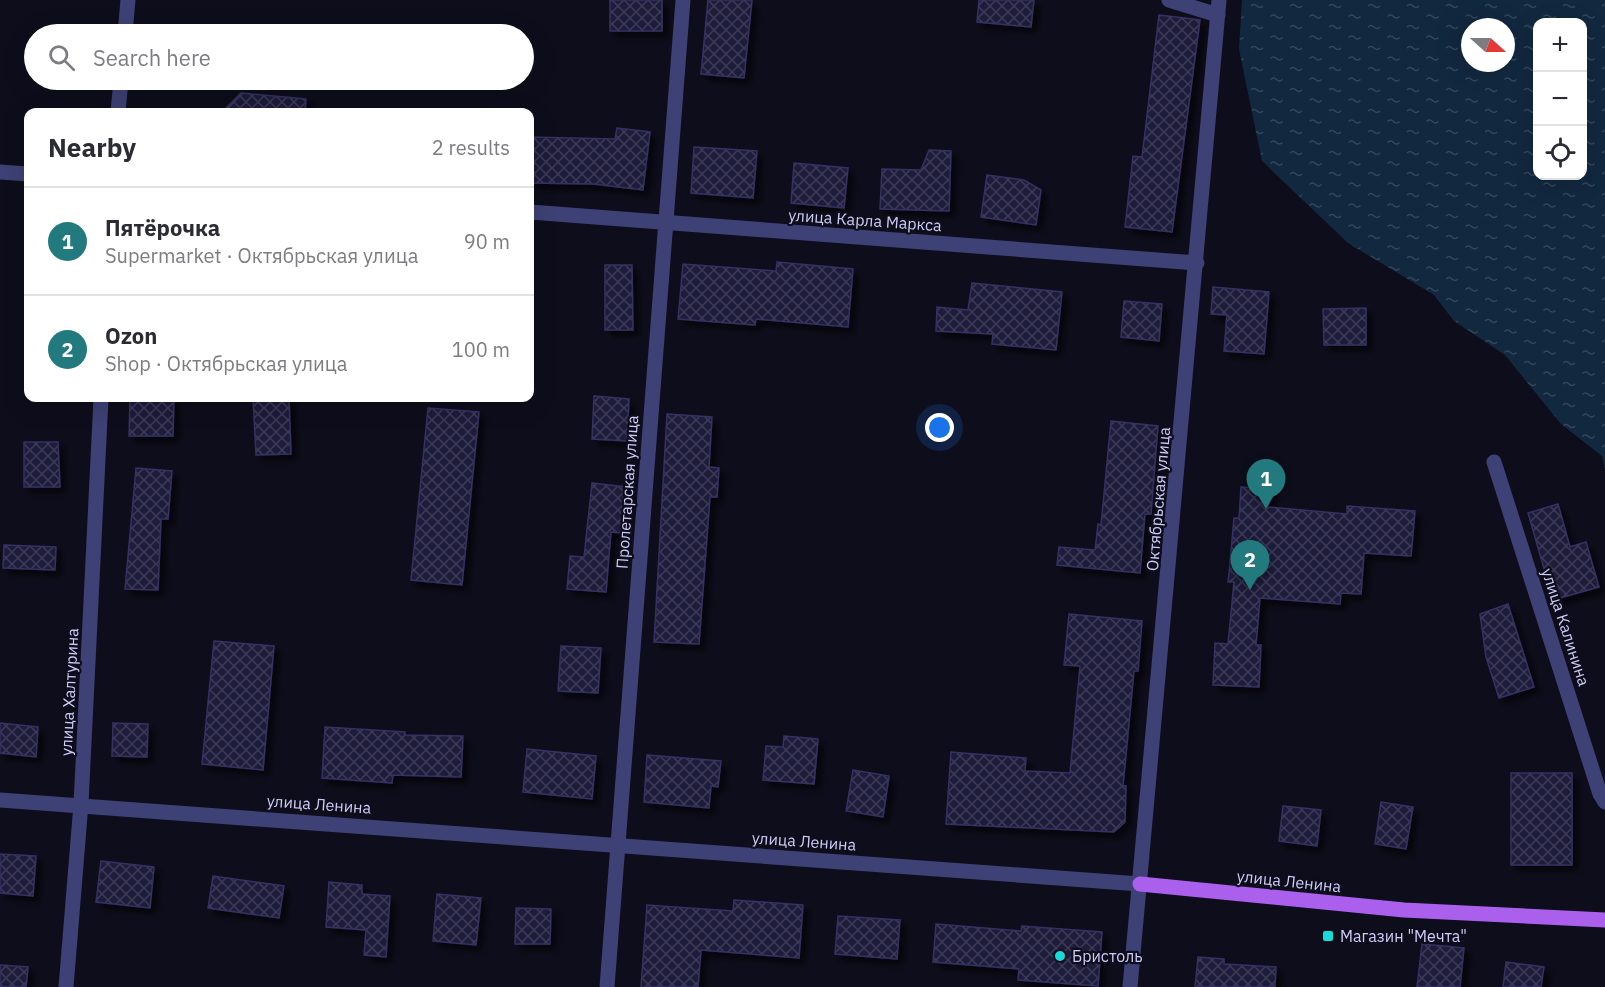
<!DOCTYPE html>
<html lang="en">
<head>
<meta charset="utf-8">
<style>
	body { margin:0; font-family:"IBM Plex Sans",sans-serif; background:#f2f2f3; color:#2b2b33 }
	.controls { position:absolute; right:18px; top:18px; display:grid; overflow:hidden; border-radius:12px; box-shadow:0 6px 24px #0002 }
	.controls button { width:54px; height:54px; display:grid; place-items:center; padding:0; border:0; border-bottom:2px solid #e1e1e2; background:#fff; color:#2b2b33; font:30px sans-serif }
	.compass { position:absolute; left:1461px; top:18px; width:54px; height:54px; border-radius:50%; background:#fff; box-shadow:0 6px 24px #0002; rotate:111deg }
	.you { position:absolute; left:940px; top:428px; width:21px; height:21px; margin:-15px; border:4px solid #fff; border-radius:50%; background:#1a73e8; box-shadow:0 0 0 9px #1a73e833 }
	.badge { display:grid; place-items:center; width:39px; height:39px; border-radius:50%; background:#227a7e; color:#fff; font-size:20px; font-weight:700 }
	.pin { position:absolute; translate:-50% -50px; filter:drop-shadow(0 2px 3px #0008) }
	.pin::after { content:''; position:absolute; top:32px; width:21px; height:18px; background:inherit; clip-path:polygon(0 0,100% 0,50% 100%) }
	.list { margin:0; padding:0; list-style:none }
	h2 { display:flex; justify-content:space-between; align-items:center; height:78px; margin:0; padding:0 24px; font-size:26px }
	h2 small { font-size:20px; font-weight:400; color:#7c7c81 }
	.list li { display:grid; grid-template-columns:39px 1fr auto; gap:18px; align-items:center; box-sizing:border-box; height:108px; padding:0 24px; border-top:2px solid #e1e1e2 }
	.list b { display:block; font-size:22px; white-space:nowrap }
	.list p { margin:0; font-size:20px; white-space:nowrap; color:#7c7c81 }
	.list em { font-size:20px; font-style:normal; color:#7c7c81 }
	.icon { flex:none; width:33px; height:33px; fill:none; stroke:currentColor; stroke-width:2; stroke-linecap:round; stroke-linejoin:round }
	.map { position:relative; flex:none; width:1605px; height:987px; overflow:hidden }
	.search { position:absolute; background:#fff; box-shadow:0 6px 24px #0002; left:24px; top:24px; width:510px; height:66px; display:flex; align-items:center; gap:15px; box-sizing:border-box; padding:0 21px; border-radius:33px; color:#7c7c81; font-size:22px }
	.panel { position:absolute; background:#fff; box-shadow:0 6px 24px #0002; left:24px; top:108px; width:510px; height:294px; border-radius:12px }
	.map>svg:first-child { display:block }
	.water { fill:url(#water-ripples); fill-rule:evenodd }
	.building { fill:url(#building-cross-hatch); stroke:#353063; stroke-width:1.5; filter:url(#shadow) }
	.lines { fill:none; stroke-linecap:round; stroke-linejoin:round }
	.minor { stroke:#3d4175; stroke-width:15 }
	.major { stroke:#aa60ed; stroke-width:15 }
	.poi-dot { fill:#18dad9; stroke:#0e0d1b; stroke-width:2 }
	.labels { text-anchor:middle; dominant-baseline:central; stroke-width:4.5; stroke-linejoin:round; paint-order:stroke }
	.street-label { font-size:16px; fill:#cdcdf9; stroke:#0e0d1b }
	.poi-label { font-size:16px; fill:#cdcdf9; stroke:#0e0d1b; text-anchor:start }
</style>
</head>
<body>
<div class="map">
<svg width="1605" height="987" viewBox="0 0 1605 987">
	<defs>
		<pattern id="water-ripples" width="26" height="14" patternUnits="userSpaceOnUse" patternTransform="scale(1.5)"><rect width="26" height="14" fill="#12283f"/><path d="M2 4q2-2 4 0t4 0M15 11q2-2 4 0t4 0" fill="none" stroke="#33465c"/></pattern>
		<pattern id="building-cross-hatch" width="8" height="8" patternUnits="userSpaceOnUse" patternTransform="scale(1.5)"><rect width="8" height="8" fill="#1e1b3a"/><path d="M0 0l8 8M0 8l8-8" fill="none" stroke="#3e3b57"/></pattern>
		<filter id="shadow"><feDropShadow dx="5.5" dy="5.5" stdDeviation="3" flood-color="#0009"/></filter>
	</defs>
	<rect width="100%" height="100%" fill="#0e0d1b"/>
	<!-- water -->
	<path class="water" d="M1242 0H1605V469L1602 456 1561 424 1505 355 1454 321 1434 295 1348 243 1262 161 1239 49ZM1538 22H1582V176H1538ZM1470 27H1506V63H1470Z"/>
	<!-- building -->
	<g class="building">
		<rect x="610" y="0" width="52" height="31"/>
		<polygon points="708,0 752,0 744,78 701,74"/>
		<polygon points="979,0 1034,0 1031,27 977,22"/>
		<polygon points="1159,15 1200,20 1172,232 1125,227 1133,156 1142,157"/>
		<polygon points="241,93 306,99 305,112 222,112"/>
		<polygon points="617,128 650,132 643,190 593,184 530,183 530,137 615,139"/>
		<polygon points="694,147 757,151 753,198 691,193"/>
		<polygon points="929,150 951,151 949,211 880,209 882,169 921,170"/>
		<polygon points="794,163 848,168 844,208 791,203"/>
		<polygon points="987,175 1024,180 1041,190 1036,225 981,217"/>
		<polygon points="777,262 853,269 848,327 756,319 755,325 678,319 683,264 776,271"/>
		<polygon points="605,265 632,265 633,330 605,330"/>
		<polygon points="972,283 1062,292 1056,350 992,344 993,334 936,331 937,307 968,310"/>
		<polygon points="1213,287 1269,292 1264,354 1224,351 1227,315 1211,314"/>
		<polygon points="1124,301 1162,304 1159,341 1121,337"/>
		<polygon points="1366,308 1366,345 1324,345 1323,309"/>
		<polygon points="594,396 629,399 627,441 592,439"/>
		<polygon points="130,398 174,398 173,436 129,436"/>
		<polygon points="253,398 289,398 291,454 256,455"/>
		<polygon points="428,408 479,412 462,585 411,580"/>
		<polygon points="667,414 712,417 709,467 719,468 717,497 710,497 699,644 654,642"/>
		<polygon points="1111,421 1158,426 1151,514 1145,514 1140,573 1057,565 1059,547 1095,550 1098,524 1101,525"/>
		<polygon points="24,442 58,442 60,487 24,487"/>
		<polygon points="136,468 172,471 168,519 161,519 158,590 125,589"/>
		<polygon points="592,483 626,487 621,533 611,532 606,592 567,589 570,556 584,557"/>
		<polygon points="1241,487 1269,489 1268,507 1347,514 1347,506 1415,511 1411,556 1364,553 1361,594 1341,593 1340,604 1260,598 1256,645 1261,645 1259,687 1213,685 1215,643 1228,644 1234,582 1228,582 1229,573 1234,518 1239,518"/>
		<polygon points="1558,504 1570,547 1586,542 1599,587 1553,600 1528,513"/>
		<polygon points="4,545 56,547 55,570 3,568"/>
		<polygon points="1508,604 1534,687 1499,698 1486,657 1480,614"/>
		<polygon points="1069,614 1142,621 1138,671 1134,671 1123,786 1126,786 1125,822 1114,832 946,824 951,752 1026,758 1025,771 1070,773 1080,666 1064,665"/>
		<polygon points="214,641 274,646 263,770 202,764"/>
		<polygon points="561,646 601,648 598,693 558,691"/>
		<polygon points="0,723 38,727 36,757 0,753"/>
		<polygon points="113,723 148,724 147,757 112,756"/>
		<polygon points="325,727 405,732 405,735 463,736 461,777 393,775 392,783 322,778"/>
		<polygon points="784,736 818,739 814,784 763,780 766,746 783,747"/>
		<polygon points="527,749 596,756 592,799 523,792"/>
		<polygon points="647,755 721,761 718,787 711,786 709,808 644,802"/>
		<polygon points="853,770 889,776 883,817 846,811"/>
		<rect x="1511" y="773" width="61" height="92"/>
		<polygon points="1381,802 1413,807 1406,849 1375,844"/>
		<polygon points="1283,806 1321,810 1317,846 1279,841"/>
		<polygon points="0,854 36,856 33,896 0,893"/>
		<polygon points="101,861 154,867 150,908 96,902"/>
		<polygon points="213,876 284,886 279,918 208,908"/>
		<polygon points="329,882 362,885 362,894 390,896 386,957 364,955 366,930 326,927"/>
		<polygon points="437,894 481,898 476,945 433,941"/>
		<polygon points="734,900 803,905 799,958 701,950 698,987 641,987 647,905 733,911"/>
		<polygon points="516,908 551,909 550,944 515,944"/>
		<polygon points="838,916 900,920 897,959 835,954"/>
		<polygon points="936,924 1021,931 1022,926 1102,932 1098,986 1018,980 1019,969 933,962"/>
		<polygon points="1422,944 1464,948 1460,987 1417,987"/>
		<polygon points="1198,957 1224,959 1224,964 1276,967 1275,987 1195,987"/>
		<polygon points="1506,962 1544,967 1541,987 1503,987"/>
		<polygon points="0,965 28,967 26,987 0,987"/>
	</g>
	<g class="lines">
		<!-- minor -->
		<g class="minor">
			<polyline points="1169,0 1218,15"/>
			<polyline points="125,34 128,0"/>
			<polyline points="118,112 121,80"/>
			<polyline points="0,172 28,174"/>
			<polyline points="530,212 1197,263"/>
			<polyline points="1494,462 1600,794 1605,802"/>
			<polyline points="0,800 1140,884"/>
			<polyline points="66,987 81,804 101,398"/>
			<polyline points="607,987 683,0"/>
			<polyline points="1130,987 1219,0"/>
		</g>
		<!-- major -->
		<polyline class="major" points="1140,884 1404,910 1605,920"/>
	</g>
	<!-- markers -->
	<g class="poi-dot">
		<rect x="1322" y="930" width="12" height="12" rx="3"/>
		<circle cx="1060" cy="956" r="6"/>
	</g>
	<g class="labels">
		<!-- street labels -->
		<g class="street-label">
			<text transform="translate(865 220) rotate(4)">улица Карла Маркса</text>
			<text transform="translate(627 492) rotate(-86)">Пролетарская улица</text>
			<text transform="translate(1158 499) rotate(-85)">Октябрьская улица</text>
			<text transform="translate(1566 627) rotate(72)">улица Калинина</text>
			<text transform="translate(69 692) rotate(-87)">улица Халтурина</text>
			<text transform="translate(319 804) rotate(4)">улица Ленина</text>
			<text transform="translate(804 841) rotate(4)">улица Ленина</text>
			<text transform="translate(1289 881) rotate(6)">улица Ленина</text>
		</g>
		<!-- poi labels -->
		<g class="poi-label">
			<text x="1340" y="936">Магазин "Мечта"</text>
			<text x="1072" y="956">Бристоль</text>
		</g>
	</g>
</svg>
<div class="controls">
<button>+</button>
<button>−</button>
<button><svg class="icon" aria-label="locate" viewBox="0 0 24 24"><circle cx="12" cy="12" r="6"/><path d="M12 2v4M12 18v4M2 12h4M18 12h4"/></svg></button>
</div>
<svg class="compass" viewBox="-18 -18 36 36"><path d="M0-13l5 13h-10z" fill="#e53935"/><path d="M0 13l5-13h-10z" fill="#7c7c81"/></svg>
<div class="you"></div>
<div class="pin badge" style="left:1266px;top:509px">1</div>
<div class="pin badge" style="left:1250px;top:590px">2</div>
<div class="search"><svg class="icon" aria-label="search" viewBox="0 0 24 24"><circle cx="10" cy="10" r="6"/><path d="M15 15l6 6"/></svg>Search here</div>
<section class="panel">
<h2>Nearby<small>2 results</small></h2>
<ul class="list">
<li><span class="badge">1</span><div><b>Пятёрочка</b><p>Supermarket · Октябрьская улица</p></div><em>90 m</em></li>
<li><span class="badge">2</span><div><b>Ozon</b><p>Shop · Октябрьская улица</p></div><em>100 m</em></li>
</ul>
</section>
</div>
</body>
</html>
